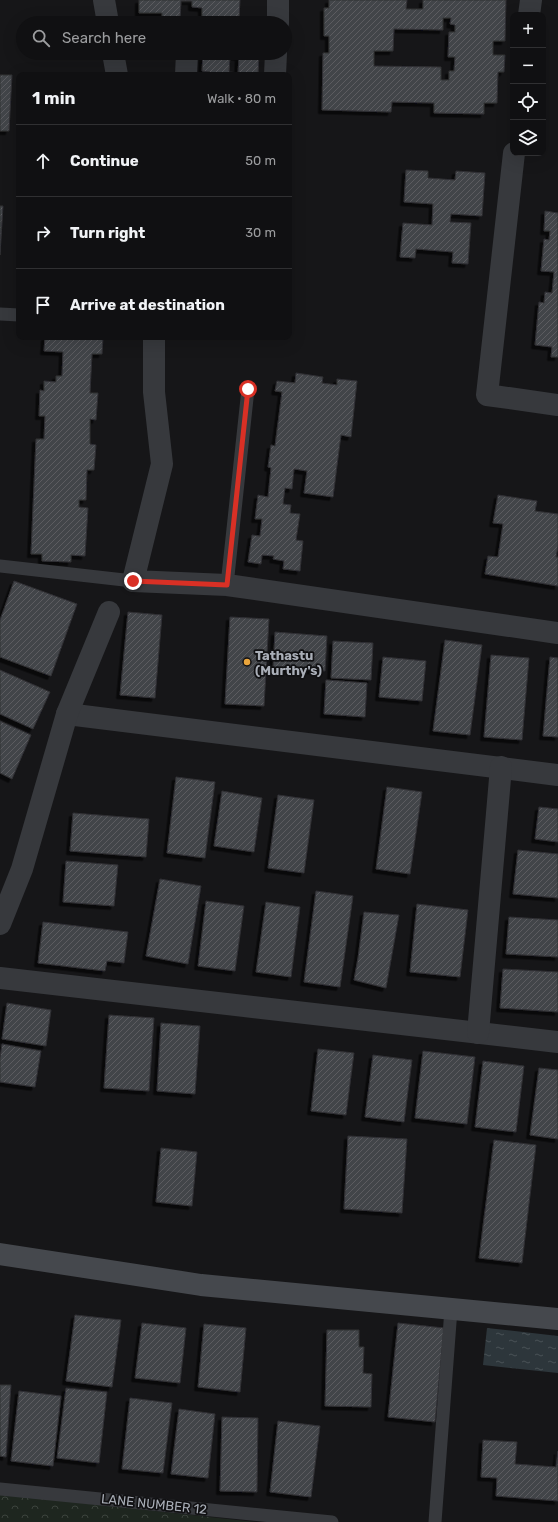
<!DOCTYPE html>
<html lang="en">
<head>
<meta charset="utf-8">
<style>
	body { margin:0; font-family:Rubik,sans-serif; background:#19191b; color:#f1f3f6 }
	.controls { position:absolute; right:12px; top:12px; display:grid; overflow:hidden; border-radius:8px; box-shadow:0 4px 16px #0002 }
	.controls button { width:36px; height:36px; display:grid; place-items:center; padding:0; border:0; border-bottom:1px solid #303032; background:#101012; color:#f1f3f6; font:20px sans-serif }
	.stop { position:absolute; width:12px; height:12px; margin:-9px; border:3px solid #d93025; border-radius:50%; background:#fff }
	.stop.end { background:#d93025; border-color:#fff; box-shadow:0 1px 4px #0008 }
	.list { margin:0; padding:0; list-style:none }
	h2 { display:flex; justify-content:space-between; align-items:center; height:52px; margin:0; padding:0 16px; font-size:17px }
	h2 small { font-size:13px; font-weight:400; color:#9c9d9f }
	.list li { display:grid; grid-template-columns:26px 1fr auto; gap:12px; align-items:center; box-sizing:border-box; height:72px; padding:0 16px; border-top:1px solid #303032 }
	.list b { display:block; font-size:15px; white-space:nowrap }
	.list em { font-size:13px; font-style:normal; color:#9c9d9f }
	.icon { flex:none; width:22px; height:22px; fill:none; stroke:currentColor; stroke-width:2; stroke-linecap:round; stroke-linejoin:round }
	.map { position:relative; flex:none; width:558px; height:1522px; overflow:hidden }
	.search { position:absolute; background:#101012; box-shadow:0 4px 16px #0002; left:16px; top:16px; width:276px; height:44px; display:flex; align-items:center; gap:10px; box-sizing:border-box; padding:0 14px; border-radius:22px; color:#9c9d9f; font-size:15px }
	.panel { position:absolute; background:#101012; box-shadow:0 4px 16px #0002; left:16px; top:72px; width:276px; height:268px; border-radius:8px }
	.map>svg:first-child { display:block }
	.park { fill:url(#park-crowns) }
	.water { fill:url(#water-ripples) }
	.building { fill:url(#building-hatch); stroke:#303034; fill-rule:evenodd; filter:url(#shadow) }
	.lines { fill:none; stroke-linecap:round; stroke-linejoin:round }
	.lane { stroke:#37393d; stroke-width:13 }
	.street { stroke:#37393d; stroke-width:22 }
	.secondary { stroke:#45484d; stroke-width:22 }
	.route { stroke:#d93025; stroke-width:5 }
	.poi-dot { fill:#eaa53c; stroke:#111113; stroke-width:1.5 }
	.labels { text-anchor:middle; dominant-baseline:central; stroke-width:3.5; stroke-linejoin:round; paint-order:stroke }
	.poi-label { font-size:13px; font-weight:bold; fill:#a9aeb7; stroke:#111113; text-anchor:start }
	.street-label { font-size:13px; fill:#a9aeb7; stroke:#111113 }
</style>
</head>
<body>
<div class="map">
<svg width="558" height="1522" viewBox="0 0 558 1522">
	<defs>
		<pattern id="park-crowns" width="20" height="18" patternUnits="userSpaceOnUse"><rect width="20" height="18" fill="#1e261f"/><path d="M2 6a3 3 0 1 1 6 0M12 15a3 3 0 1 1 6 0" fill="none" stroke="#3c433d"/></pattern>
		<pattern id="water-ripples" width="26" height="14" patternUnits="userSpaceOnUse"><rect width="26" height="14" fill="#2d363b"/><path d="M2 4q2-2 4 0t4 0M15 11q2-2 4 0t4 0" fill="none" stroke="#495155"/></pattern>
		<pattern id="building-hatch" width="6" height="6" patternUnits="userSpaceOnUse"><rect width="6" height="6" fill="#434448"/><path d="M-1 1l2-2M0 6l6-6M5 7l2-2" fill="none" stroke="#5b5c60"/></pattern>
		<filter id="shadow"><feDropShadow dx="-3.5" dy="3.5" stdDeviation="0" flood-color="#0009"/></filter>
	</defs>
	<rect width="100%" height="100%" fill="#161618"/>
	<!-- park -->
	<polygon class="park" points="0,1494 255,1522 0,1522"/>
	<!-- water -->
	<polygon class="water" points="487,1328 558,1336 558,1373 483,1365"/>
	<!-- building -->
	<g class="building">
		<polygon points="139,0 240,0 239,20 202,19 202,8 192,7 192,1 181,1 180,20 162,20 162,13 139,13"/>
		<path d="M329 0H407L406 9H423V0H506L505 41H493V55H505L504 72H498L497 103H484V114L434 113V103L392 102 391 112 322 110 323 53H329V36H324V8H329ZM443 18H451L450 24 455 25V32H449L448 57H455L454 71H449V80H441V67L374 66V51H393L394 29 443 30Z"/>
		<path d="M203 53H259L258 75H209L210 72 202 71ZM230 56 239 57 238 73 229 72Z"/>
		<polygon points="0,75 12,75 9,131 0,131"/>
		<polygon points="406,170 428,171 428,178 455,180 456,171 485,173 482,216 451,214 450,222 471,223 468,264 452,263 453,252 416,249 415,258 400,257 403,223 432,225 433,204 404,202"/>
		<polygon points="0,206 3,206 0,255"/>
		<polygon points="545,211 558,213 558,357 551,357 552,347 535,345 539,302 544,303 545,292 552,293 554,272 541,271 544,239 549,240 550,231 544,231"/>
		<polygon points="45,337 103,337 102,354 92,354 90,393 98,393 96,420 90,419 90,444 96,445 94,470 87,470 86,500 79,500 79,507 88,508 85,556 71,555 71,562 42,561 42,554 31,554 36,439 44,439 45,416 39,416 40,390 44,391 44,381 56,382 56,376 62,376 63,352 44,351"/>
		<polygon points="296,373 323,377 322,383 337,385 337,379 357,381 351,437 341,435 333,497 304,493 307,471 294,469 292,489 285,488 283,504 291,505 290,513 300,514 296,540 303,541 300,571 283,569 284,561 273,559 274,556 262,555 261,564 248,562 252,535 260,536 262,519 255,519 258,495 268,497 271,468 268,467 271,445 275,446 282,392 275,391 277,381 295,383"/>
		<polygon points="498,495 537,501 535,511 558,514 558,546 556,557 558,557 558,586 485,574 488,556 498,557 503,524 493,523"/>
		<polygon points="14,581 77,604 51,676 0,657 0,620"/>
		<polygon points="128,612 162,615 155,698 120,695"/>
		<polygon points="230,617 269,619 264,706 225,704"/>
		<polygon points="275,632 327,636 325,671 273,668"/>
		<polygon points="445,640 482,645 470,735 433,731"/>
		<polygon points="333,641 373,643 371,680 331,678"/>
		<polygon points="491,655 529,658 522,740 484,737"/>
		<polygon points="383,657 426,661 422,701 379,697"/>
		<polygon points="550,657 558,658 558,737 543,736"/>
		<polygon points="0,670 50,692 33,729 0,714"/>
		<polygon points="326,680 367,683 365,717 324,714"/>
		<polygon points="0,721 31,735 12,779 0,773"/>
		<polygon points="176,777 215,782 205,858 167,853"/>
		<polygon points="387,787 422,792 410,874 376,869"/>
		<polygon points="222,791 262,798 254,852 214,846"/>
		<polygon points="278,795 314,800 304,873 268,868"/>
		<polygon points="539,807 558,809 558,842 535,839"/>
		<polygon points="73,813 149,819 146,857 70,851"/>
		<polygon points="518,850 558,854 558,898 513,894"/>
		<polygon points="66,861 118,865 114,906 63,902"/>
		<polygon points="160,879 201,886 188,964 146,956"/>
		<polygon points="316,891 353,896 340,987 304,982"/>
		<polygon points="206,901 244,906 235,971 198,966"/>
		<polygon points="266,902 300,907 291,977 256,972"/>
		<polygon points="417,904 468,910 460,977 410,972"/>
		<polygon points="364,912 399,915 386,988 354,980 358,958"/>
		<polygon points="509,917 558,920 558,957 506,954"/>
		<polygon points="43,922 128,932 124,963 107,961 105,971 38,963"/>
		<polygon points="503,969 558,972 558,1012 500,1008"/>
		<polygon points="7,1003 51,1010 46,1046 2,1039"/>
		<polygon points="109,1015 154,1018 149,1091 104,1088"/>
		<polygon points="161,1023 200,1026 195,1094 157,1091"/>
		<polygon points="2,1044 41,1051 35,1087 0,1082 0,1058"/>
		<polygon points="318,1049 354,1053 346,1115 311,1111"/>
		<polygon points="423,1051 475,1057 467,1124 415,1118"/>
		<polygon points="373,1055 412,1060 404,1122 365,1117"/>
		<polygon points="483,1061 524,1066 516,1132 475,1127"/>
		<polygon points="539,1068 558,1070 558,1139 530,1135"/>
		<polygon points="348,1136 407,1139 402,1213 344,1209"/>
		<polygon points="494,1140 536,1145 522,1263 479,1258"/>
		<polygon points="161,1148 197,1152 192,1206 156,1202"/>
		<polygon points="75,1315 121,1320 112,1387 66,1381"/>
		<polygon points="142,1323 186,1328 180,1383 135,1378"/>
		<polygon points="398,1323 444,1328 435,1422 388,1417"/>
		<polygon points="204,1324 246,1328 240,1392 198,1387"/>
		<polygon points="327,1330 359,1330 359,1347 364,1347 363,1373 372,1374 371,1407 325,1406"/>
		<polygon points="0,1385 11,1385 6,1457 0,1456"/>
		<polygon points="66,1388 107,1392 99,1463 57,1458"/>
		<polygon points="19,1391 61,1396 53,1466 11,1461"/>
		<polygon points="130,1398 172,1403 163,1473 122,1469"/>
		<polygon points="179,1409 215,1414 208,1478 171,1474"/>
		<polygon points="222,1417 258,1418 257,1492 220,1491"/>
		<polygon points="278,1421 320,1426 311,1497 270,1492"/>
		<polygon points="483,1440 517,1442 515,1464 556,1467 558,1451 558,1501 496,1496 497,1478 481,1477"/>
	</g>
	<g class="lines">
		<!-- lane -->
		<g class="lane">
			<polyline points="0,314 19,315"/>
			<polyline points="0,566 133,581"/>
			<polyline points="227,585 248,389"/>
			<polyline points="0,1489 332,1522"/>
			<polyline points="435,1522 451,1309"/>
		</g>
		<!-- street -->
		<g class="street">
			<polyline points="104,0 108,23"/>
			<polyline points="529,15 531,0"/>
			<polyline points="278,23 278,0"/>
			<polyline points="113,53 117,75"/>
			<polyline points="186,75 187,53"/>
			<polyline points="275,75 276,53"/>
			<polyline points="514,153 487,395 558,405"/>
			<polyline points="154,337 154,392 162,464 133,581 227,585 558,633"/>
			<polyline points="67,714 558,775"/>
			<polyline points="0,924 22,869 67,714 109,612"/>
			<polyline points="0,978 558,1042"/>
			<polyline points="478,1033 501,767"/>
		</g>
		<!-- secondary -->
		<polyline class="secondary" points="0,1254 201,1285 558,1319"/>
	</g>
	<g class="lines">
		<!-- route -->
		<polyline class="route" points="133,581 227,585 248,389"/>
	</g>
	<!-- markers -->
	<circle class="poi-dot" cx="247" cy="662" r="4"/>
	<g class="labels">
		<!-- poi labels -->
		<g class="poi-label">
			<text x="255" y="655">Tathastu<tspan x="255" dy="15">(Murthy's)</tspan></text>
		</g>
		<!-- street labels -->
		<g class="street-label">
			<text transform="translate(154 1504) rotate(6)">LANE NUMBER 12</text>
		</g>
	</g>
</svg>
<div class="controls">
<button>+</button>
<button>−</button>
<button><svg class="icon" aria-label="locate" viewBox="0 0 24 24"><circle cx="12" cy="12" r="6"/><path d="M12 2v4M12 18v4M2 12h4M18 12h4"/></svg></button>
<button><svg class="icon" aria-label="layers" viewBox="0 0 24 24"><path d="M12 4l9 5-9 5-9-5zM3 14l9 5 9-5"/></svg></button>
</div>
<div class="stop" style="left:248px;top:389px"></div>
<div class="stop end" style="left:133px;top:581px"></div>
<div class="search"><svg class="icon" aria-label="search" viewBox="0 0 24 24"><circle cx="10" cy="10" r="6"/><path d="M15 15l6 6"/></svg>Search here</div>
<section class="panel">
<h2>1 min<small>Walk · 80 m</small></h2>
<ul class="list">
<li><svg class="icon" aria-label="ahead" viewBox="0 0 24 24"><path d="M12 20V5M6 11l6-6 6 6"/></svg><div><b>Continue</b></div><em>50 m</em></li>
<li><svg class="icon" aria-label="right" viewBox="0 0 24 24"><path d="M7 20v-9h11M14 6l5 5-5 5"/></svg><div><b>Turn right</b></div><em>30 m</em></li>
<li><svg class="icon" aria-label="arrive" viewBox="0 0 24 24"><path d="M6 21V4h12l-3 4 3 4H6"/></svg><div><b>Arrive at destination</b></div></li>
</ul>
</section>
</div>
</body>
</html>
